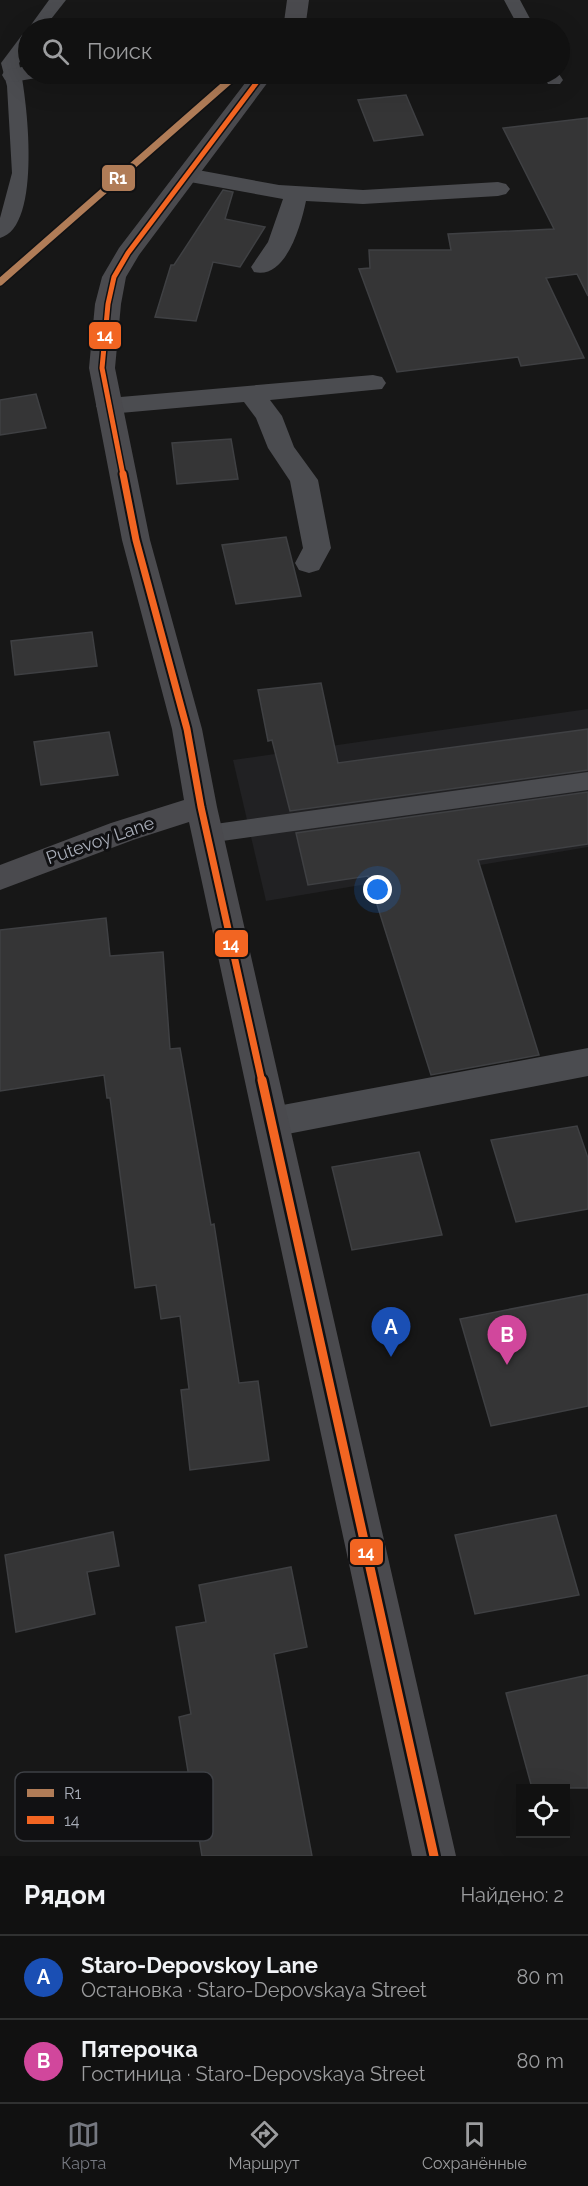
<!DOCTYPE html>
<html lang="ru">
<head>
<meta charset="utf-8">
<style>
	body { margin:0; font-family:Raleway,sans-serif; background:#1a1a1a; color:#f1f3f6 }
	.controls { position:absolute; right:18px; bottom:18px; display:grid; overflow:hidden; border-radius:0px; box-shadow:0 6px 24px #0002 }
	.controls button { width:54px; height:54px; display:grid; place-items:center; padding:0; border:0; border-bottom:2px solid #303131; background:#111; color:#f1f3f6; font:30px sans-serif }
	.you { position:absolute; left:378px; top:890px; width:21px; height:21px; margin:-15px; border:4px solid #fff; border-radius:50%; background:#1a73e8; box-shadow:0 0 0 9px #1a73e833 }
	.badge { display:grid; place-items:center; width:39px; height:39px; border-radius:50%; background:#757880; color:#fff; font-size:20px; font-weight:700 }
	.pin { position:absolute; translate:-50% -50px; filter:drop-shadow(0 2px 3px #0008) }
	.pin::after { content:''; position:absolute; top:32px; width:21px; height:18px; background:inherit; clip-path:polygon(0 0,100% 0,50% 100%) }
	.list { margin:0; padding:0; list-style:none }
	h2 { display:flex; justify-content:space-between; align-items:center; height:78px; margin:0; padding:0 24px; font-size:26px }
	h2 small { font-size:20px; font-weight:400; color:#9c9d9f }
	.list li { display:grid; grid-template-columns:39px 1fr auto; gap:18px; align-items:center; box-sizing:border-box; height:84px; padding:0 24px; border-top:2px solid #303131 }
	.list b { display:block; font-size:22px; white-space:nowrap }
	.list p { margin:0; font-size:20px; white-space:nowrap; color:#9c9d9f }
	.list em { font-size:20px; font-style:normal; color:#9c9d9f }
	.icon { flex:none; width:33px; height:33px; fill:none; stroke:currentColor; stroke-width:2; stroke-linecap:round; stroke-linejoin:round }
	.map { position:relative; flex:none; width:588px; height:1856px; overflow:hidden }
	.search { position:absolute; background:#111; box-shadow:0 6px 24px #0002; left:18px; right:18px; top:18px; height:66px; display:flex; align-items:center; gap:15px; box-sizing:border-box; padding:0 21px; border-radius:33px; color:#9c9d9f; font-size:22px }
	.sheet { height:246px; background:#111 }
	nav { display:flex; justify-content:space-around; align-items:center; box-sizing:border-box; height:84px; border-top:2px solid #303131; background:#111; font-size:16px; color:#9c9d9f }
	nav a { display:grid; justify-items:center; gap:3px }
	nav .on { color:#757880 }
	.map>svg:first-child { display:block }
	.built { fill:#212123 }
	.building { fill:#353536; stroke:#3f4043; stroke-width:1.5 }
	.lines { fill:none; stroke-linecap:round; stroke-linejoin:round }
	.lane { fill:#4b4c50; fill-rule:evenodd }
	.street { fill:#4b4c50; fill-rule:evenodd }
	.secondary { fill:#4a4a4e; fill-rule:evenodd }
	.bus-1-far2-casing { stroke:#111113; stroke-width:8 }
	.bus-1-far1-casing { stroke:#111113; stroke-width:11 }
	.bus-1-casing { stroke:#111113; stroke-width:14 }
	.bus-1-far2 { stroke:#f26522; stroke-width:5 }
	.bus-1-far1 { stroke:#f26522; stroke-width:7 }
	.bus-1 { stroke:#f26522; stroke-width:9 }
	.rail-1-casing { stroke:#111113; stroke-width:10 }
	.rail-1 { stroke:#b07c57; stroke-width:7 }
	.labels { text-anchor:middle; dominant-baseline:central; stroke-width:6; stroke-linejoin:round; paint-order:stroke }
	.street-label { font-size:18px; fill:#a8adb8; stroke:#111113 }
	.key { fill:#111113; stroke:#3e4045; stroke-width:1.5 }
	.key-label { font-size:16px; fill:#a8adb8 }
	.line-badge { stroke:#111113; stroke-width:2 }
	.badge-label { font-size:16px; text-anchor:middle; font-weight:bold; fill:#fff }
</style>
</head>
<body>
<div class="map">
<svg width="588" height="1856" viewBox="0 0 588 1856">
	<rect width="100%" height="100%" fill="#171717"/>
	<!-- built -->
	<polygon class="built" points="588,709 588,847 266,901 233,760"/>
	<!-- building -->
	<g class="building">
		<polygon points="406,95 423,135 374,141 358,100"/>
		<polygon points="588,118 588,296 577,274 546,278 584,358 521,366 518,357 397,372 359,269 370,268 369,250 451,250 448,234 554,229 503,128"/>
		<polygon points="223,190 233,192 225,219 265,227 240,267 213,262 196,321 155,317 171,265 174,265"/>
		<polygon points="36,394 46,428 0,435 0,400"/>
		<polygon points="231,439 238,479 177,484 172,443"/>
		<polygon points="286,537 301,596 236,604 222,545"/>
		<polygon points="92,632 97,666 15,675 11,641"/>
		<polygon points="321,683 338,763 588,729 588,770 290,811 272,740 268,741 258,690"/>
		<polygon points="109,732 118,775 41,785 34,742"/>
		<polygon points="588,792 588,844 478,860 539,1055 431,1075 368,876 308,885 296,833"/>
		<polygon points="106,918 110,956 163,952 170,1049 180,1048 211,1225 214,1224 239,1383 258,1381 269,1460 190,1470 181,1390 189,1389 180,1316 161,1319 156,1285 135,1288 110,1098 107,1098 104,1075 0,1091 0,930"/>
		<polygon points="577,1126 588,1158 588,1209 516,1222 491,1140"/>
		<polygon points="419,1152 442,1235 352,1250 332,1167"/>
		<polygon points="588,1294 588,1406 491,1426 460,1319"/>
		<polygon points="556,1515 579,1595 475,1614 455,1535"/>
		<polygon points="113,1532 119,1566 87,1572 95,1614 16,1632 5,1555"/>
		<polygon points="291,1567 307,1647 274,1654 312,1856 202,1856 179,1717 191,1714 176,1627 206,1622 199,1585"/>
		<polygon points="588,1675 588,1788 532,1788 506,1693"/>
	</g>
	<g class="lines">
		<!-- lane -->
		<g class="lane">
			<polygon points="49,0 66,0 44,28 28,29"/>
			<polygon points="504,0 520,0 535,28 519,28"/>
			<path d="M28 34V50L19 63C27 96 43 227 0 238V218L12 173 7 86 1 63 22 35Z"/>
			<polygon points="543,74 559,74 563,80 560,84 548,84"/>
			<polygon points="588,772 588,790 208,843 199,841 196,834 199,827 208,825"/>
		</g>
		<!-- street -->
		<g class="street">
			<polygon points="28,66 28,74 39,74 36,78 13,82 5,80 2,75 5,70"/>
			<path d="M187 168 279 185 363 190 498 182 506 184 510 189 506 194 498 196 363 204 306 201C301 225 286 280 254 272L251 267 268 242 283 199 179 180 175 175 179 170Z"/>
			<polygon points="373,375 382,377 386,383 382,389 270,400 282,416 294,447 318,480 331,548 319,570 309,573 299,570 295,563 303,548 290,481 268,448 256,418 244,402 109,414 100,412 96,406 100,400 109,398"/>
			<polygon points="588,1048 588,1076 272,1137 259,1132 254,1122 259,1112 272,1107"/>
		</g>
		<!-- secondary -->
		<g class="secondary">
			<polygon points="287,0 309,0 306,22 302,28 280,28 284,22"/>
			<polygon points="252,74 274,74 139,255 126,277 121,304 115,368 150,540 202,729 217,807 456,1856 412,1856 189,822 133,840 0,890 0,865 111,823 184,800 172,729 122,540 89,368 95,304 102,277 119,248"/>
		</g>
		<defs>
			<polyline id="bus-1-far2" points="123,475 102,368 108,304 114,277 128,253 263,74"/>
			<polyline id="bus-1-far1" points="123,474 136,540 187,729 201,807 262,1082"/>
			<polyline id="bus-1" points="262,1080 434,1856"/>
		</defs>
		<!-- bus-1-far2 casing -->
		<use href="#bus-1-far2" class="bus-1-far2-casing"/>
		<!-- bus-1-far1 casing -->
		<use href="#bus-1-far1" class="bus-1-far1-casing"/>
		<!-- bus-1 casing -->
		<use href="#bus-1" class="bus-1-casing"/>
		<!-- bus-1-far2 -->
		<use href="#bus-1-far2" class="bus-1-far2"/>
		<!-- bus-1-far1 -->
		<use href="#bus-1-far1" class="bus-1-far1"/>
		<!-- bus-1 -->
		<use href="#bus-1" class="bus-1"/>
		<defs>
			<polyline id="rail-1" points="0,282 237,74"/>
		</defs>
		<!-- rail-1 casing -->
		<use href="#rail-1" class="rail-1-casing"/>
		<!-- rail-1 -->
		<use href="#rail-1" class="rail-1"/>
	</g>
	<g class="labels">
		<!-- street labels -->
		<g class="street-label">
			<text transform="translate(100 840) rotate(-19)">Putevoy Lane</text>
		</g>
	</g>
	<!-- legend -->
	<rect x="15" y="1772" width="198" height="69" rx="9" class="key"/>
	<rect x="27" y="1789" width="27" height="8" fill="#b07c57"/>
	<rect x="27" y="1816" width="27" height="8" fill="#f26522"/>
	<g class="key-label">
		<text x="64" y="1799">R1</text>
		<text x="64" y="1826">14</text>
	</g>
	<g class="line-badge">
		<rect x="101" y="164" width="35" height="28" rx="6" fill="#b07c57"/>
		<rect x="88" y="321" width="34" height="29" rx="6" fill="#f26522"/>
		<rect x="214" y="929" width="35" height="29" rx="6" fill="#f26522"/>
		<rect x="349" y="1538" width="35" height="28" rx="6" fill="#f26522"/>
	</g>
	<g class="badge-label">
		<text x="118" y="184">R1</text>
		<text x="105" y="341">14</text>
		<text x="231" y="950">14</text>
		<text x="366" y="1558">14</text>
	</g>
</svg>
<div class="controls">
<button><svg class="icon" aria-label="locate" viewBox="0 0 24 24"><circle cx="12" cy="12" r="6"/><path d="M12 2v4M12 18v4M2 12h4M18 12h4"/></svg></button>
</div>
<div class="you"></div>
<div class="pin badge" style="left:391px;top:1357px;background:#1a4fb4">A</div>
<div class="pin badge" style="left:507px;top:1365px;background:#d1479c">B</div>
<div class="search"><svg class="icon" aria-label="search" viewBox="0 0 24 24"><circle cx="10" cy="10" r="6"/><path d="M15 15l6 6"/></svg>Поиск</div>
</div>
<section class="sheet">
<h2>Рядом<small>Найдено: 2</small></h2>
<ul class="list">
<li><span class="badge" style="background:#1a4fb4">A</span><div><b>Staro-Depovskoy Lane</b><p>Остановка · Staro-Depovskaya Street</p></div><em>80 m</em></li>
<li><span class="badge" style="background:#d1479c">B</span><div><b>Пятерочка</b><p>Гостиница · Staro-Depovskaya Street</p></div><em>80 m</em></li>
</ul>
</section>
<nav>
<a class="on"><svg class="icon" aria-label="map" viewBox="0 0 24 24"><path d="M3 6l6-2 6 2 6-2v14l-6 2-6-2-6 2zM9 4v14M15 6v14"/></svg>Карта</a>
<a><svg class="icon" aria-label="directions" viewBox="0 0 24 24"><path d="M12 3l9 9-9 9-9-9zM9 14v-3h6M13 9l2 2-2 2"/></svg>Маршрут</a>
<a><svg class="icon" aria-label="saved" viewBox="0 0 24 24"><path d="M7 4h10v16l-5-4-5 4z"/></svg>Сохранённые</a>
</nav>
</body>
</html>
